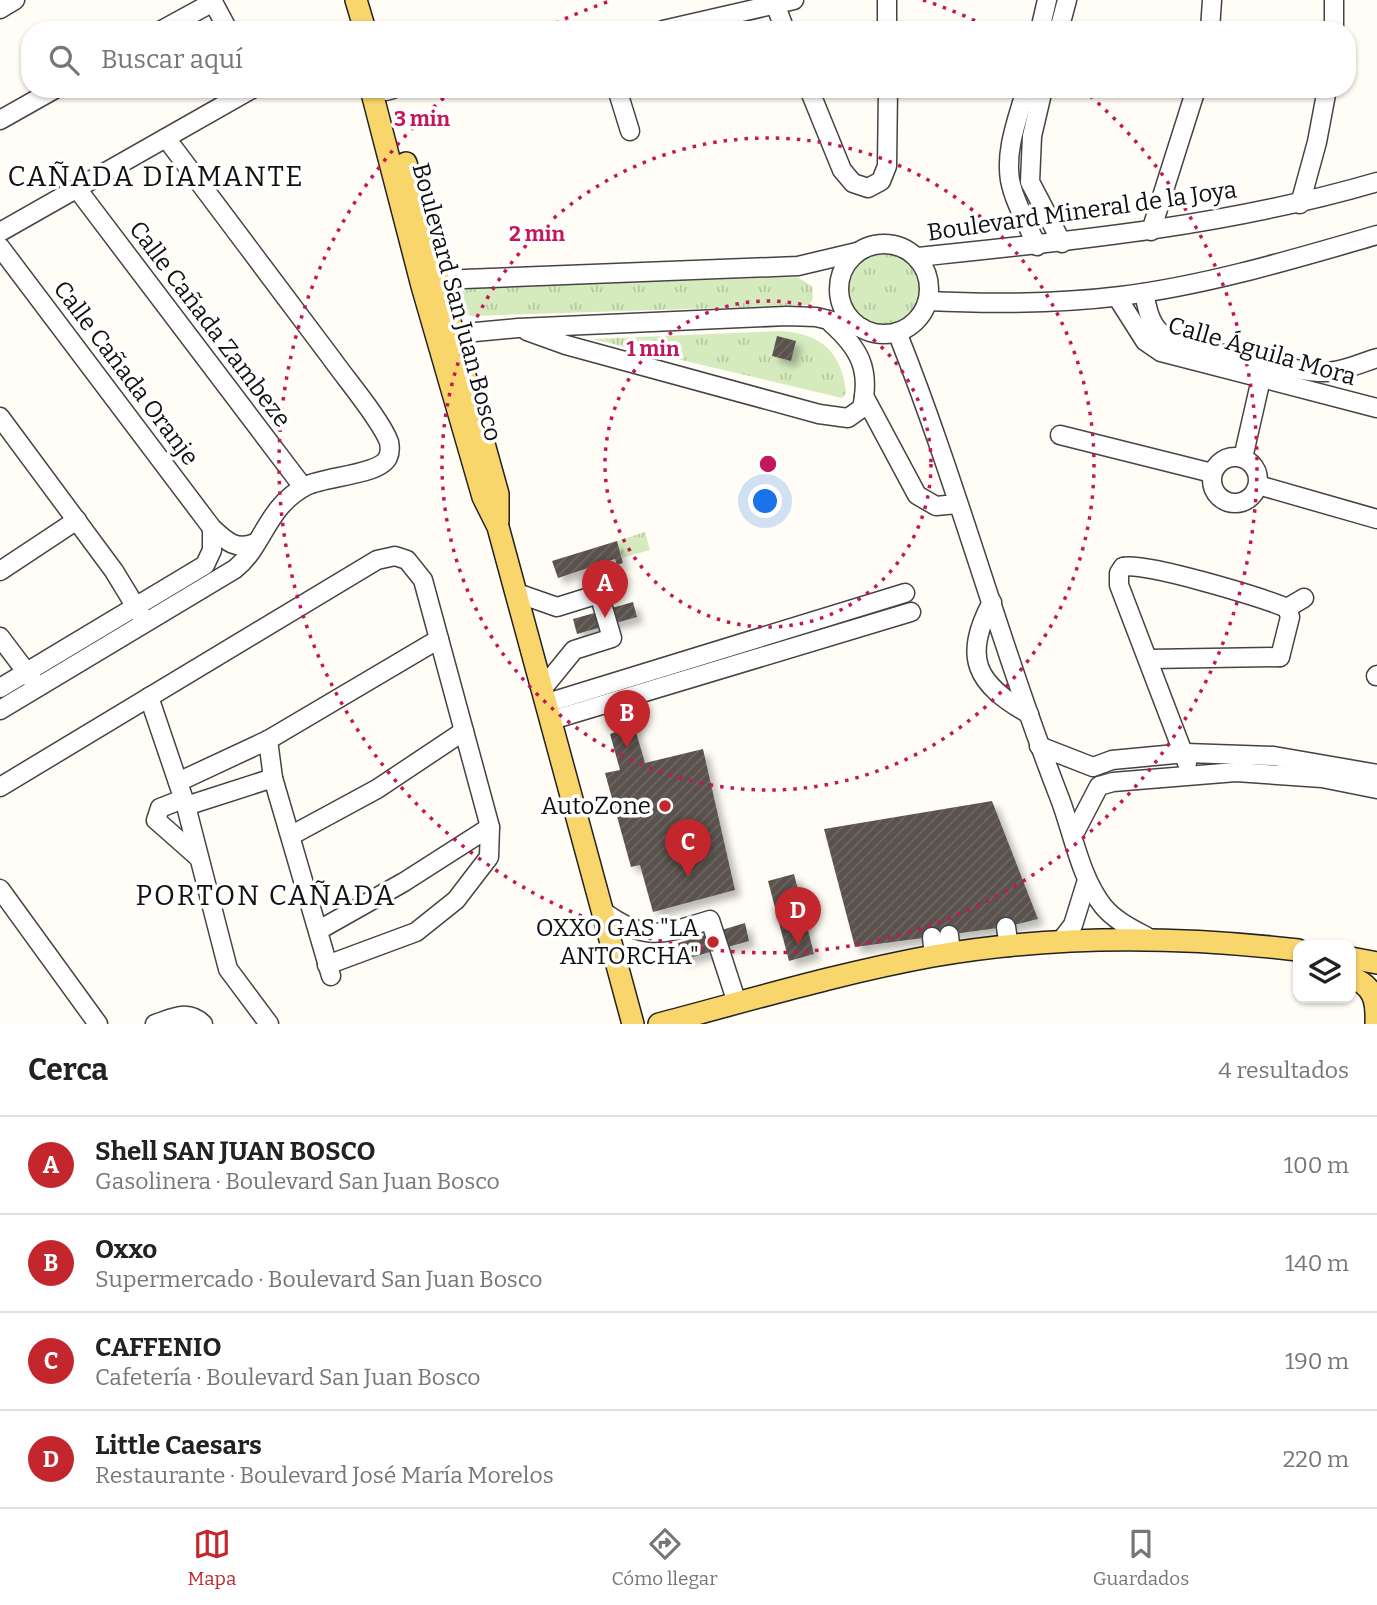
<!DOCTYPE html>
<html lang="es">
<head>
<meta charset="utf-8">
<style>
	body { margin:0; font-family:Bitter,serif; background:#f6f6f6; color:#222 }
	.controls { position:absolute; right:21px; bottom:21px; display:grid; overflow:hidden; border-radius:14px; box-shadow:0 2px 5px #0004 }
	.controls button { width:63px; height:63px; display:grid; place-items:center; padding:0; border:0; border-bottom:2px solid #e0e0e0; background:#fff; color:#222; font:35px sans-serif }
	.you { position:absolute; left:766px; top:502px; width:24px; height:24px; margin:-18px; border:5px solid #fff; border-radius:50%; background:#1a73e8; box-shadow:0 0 0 10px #1a73e833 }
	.badge { display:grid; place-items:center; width:46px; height:46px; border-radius:50%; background:#c4262e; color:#fff; font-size:23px; font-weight:700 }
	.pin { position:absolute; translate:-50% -58px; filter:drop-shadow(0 2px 4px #0008) }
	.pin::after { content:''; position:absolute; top:37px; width:24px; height:21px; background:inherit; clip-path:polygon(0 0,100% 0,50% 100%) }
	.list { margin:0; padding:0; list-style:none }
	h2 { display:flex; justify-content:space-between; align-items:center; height:91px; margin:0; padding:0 28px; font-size:30px }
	h2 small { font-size:23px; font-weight:400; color:#767676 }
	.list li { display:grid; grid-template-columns:46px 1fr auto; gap:21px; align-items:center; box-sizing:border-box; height:98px; padding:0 28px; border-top:2px solid #e0e0e0 }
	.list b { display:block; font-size:26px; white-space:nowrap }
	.list p { margin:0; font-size:23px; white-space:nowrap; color:#767676 }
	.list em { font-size:23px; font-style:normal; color:#767676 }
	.icon { flex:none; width:38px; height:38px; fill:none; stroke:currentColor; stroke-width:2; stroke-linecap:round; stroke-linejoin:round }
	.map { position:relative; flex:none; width:1377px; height:1024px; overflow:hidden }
	.search { position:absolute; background:#fff; box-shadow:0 2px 5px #0004; left:21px; right:21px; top:21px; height:77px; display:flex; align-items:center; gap:18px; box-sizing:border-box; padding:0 24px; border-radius:28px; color:#767676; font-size:26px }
	.sheet { height:483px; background:#fff }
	nav { display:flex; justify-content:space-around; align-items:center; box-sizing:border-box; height:98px; border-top:2px solid #e0e0e0; background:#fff; font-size:19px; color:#767676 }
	nav a { display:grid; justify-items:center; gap:4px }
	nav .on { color:#c4262e }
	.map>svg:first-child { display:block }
	.grass { fill:url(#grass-tufts) }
	.building { fill:url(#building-hatch); filter:url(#shadow) }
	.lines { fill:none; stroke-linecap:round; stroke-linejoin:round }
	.minor-casing { stroke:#444; stroke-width:21 }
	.major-casing { stroke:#222; stroke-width:24 }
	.minor { stroke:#fff; stroke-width:18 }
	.major { stroke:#f9d66b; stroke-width:21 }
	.ring { fill:none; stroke:#c2185b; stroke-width:3.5; stroke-dasharray:3.5 7 }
	.poi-dot { fill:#c4262e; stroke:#fff; stroke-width:2.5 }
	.labels { text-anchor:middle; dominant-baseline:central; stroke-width:7; stroke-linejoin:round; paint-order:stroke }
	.street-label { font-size:24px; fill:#111; stroke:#fff }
	.poi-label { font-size:24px; fill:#111; stroke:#fff; text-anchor:end }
	.quarter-label { font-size:28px; letter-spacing:2px; fill:#111; stroke:#fff }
	.centre { fill:#c2185b; stroke:#fff; stroke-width:3.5 }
	.ring-label { font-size:21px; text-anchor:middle; font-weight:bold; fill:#c2185b; stroke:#fff; stroke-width:7; stroke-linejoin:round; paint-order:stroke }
</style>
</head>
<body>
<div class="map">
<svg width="1377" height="1024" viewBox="0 0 1377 1024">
	<defs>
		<pattern id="grass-tufts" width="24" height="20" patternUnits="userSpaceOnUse" patternTransform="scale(1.75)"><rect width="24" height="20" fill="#d5ebbd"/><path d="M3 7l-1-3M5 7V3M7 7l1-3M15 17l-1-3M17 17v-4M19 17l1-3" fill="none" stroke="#b6c8a1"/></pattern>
		<pattern id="building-hatch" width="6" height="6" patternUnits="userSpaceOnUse" patternTransform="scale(1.75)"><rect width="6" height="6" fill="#5a524d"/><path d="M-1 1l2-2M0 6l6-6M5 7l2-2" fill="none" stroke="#6d6662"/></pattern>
		<filter id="shadow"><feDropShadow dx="6" dy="6" stdDeviation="3.5" flood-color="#0004"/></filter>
	</defs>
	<rect width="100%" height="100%" fill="#fffdf5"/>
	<!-- grass -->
	<g class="grass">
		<circle cx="885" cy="290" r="36"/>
		<polygon points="797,277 812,286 813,299 809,305 471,316 459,310 456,302 460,293 471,288"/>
		<path d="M782 331C821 334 842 352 846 393L842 398 592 339Z"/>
		<polygon points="645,532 650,550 622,558 617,541"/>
	</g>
	<!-- building -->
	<g class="building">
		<polygon points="777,336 796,341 791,361 772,356"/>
		<polygon points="617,541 623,563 617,565 615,559 558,578 552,561"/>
		<polygon points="633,602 637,617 577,634 573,619"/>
		<polygon points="634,725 645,763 703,749 735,890 653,912 640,865 631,867 605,773 620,770 610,734"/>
		<polygon points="992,801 1038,919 1006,927 855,947 824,829"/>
		<polygon points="794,874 814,954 789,961 768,881"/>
		<polygon points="745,923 749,941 682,960 678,943"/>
	</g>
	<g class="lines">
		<defs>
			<g id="minor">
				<polyline points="212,0 228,30"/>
				<polyline points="887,0 887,30"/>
				<polyline points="775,4 785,30"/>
				<polyline points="0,9 15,0"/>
				<polyline points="162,30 213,2"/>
				<polyline points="663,30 794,0"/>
				<polyline points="1040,30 1047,0"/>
				<polyline points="1059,30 1067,0"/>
				<polyline points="1210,30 1212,0"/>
				<polyline points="1334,30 1334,0"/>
				<polyline points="617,89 630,131"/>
				<polyline points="809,89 842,170 853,183 868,188 881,181 887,166 888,89"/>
				<path d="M1026 89C1018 118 1005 149 1010 180 1014 202 1028 225 1037 246"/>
				<polyline points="1043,89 1032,136 1030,182 1062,243"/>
				<polyline points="386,91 393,89"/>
				<polyline points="0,120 55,89"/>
				<polyline points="78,190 303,487"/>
				<polyline points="1300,204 1317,142 1327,89"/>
				<polyline points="1151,231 1196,89"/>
				<polyline points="0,232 252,89"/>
				<circle cx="884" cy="289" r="45"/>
				<path d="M0 247 212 528C226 541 236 551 255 543"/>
				<path d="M917 257C1072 241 1227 226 1377 182"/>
				<polyline points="437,291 439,280 798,266 857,252"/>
				<path d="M1144 293C1147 306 1149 322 1160 332 1177 347 1300 373 1325 372 1342 372 1361 363 1377 358"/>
				<polyline points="1117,297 1145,341 1161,352 1377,408"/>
				<path d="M928 301C992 304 1057 304 1121 296 1208 285 1294 259 1377 235"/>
				<polyline points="444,326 454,334 518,328 787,316 816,317 862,328"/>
				<path d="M527 331 566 345 819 414 848 418 862 408C871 369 859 348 831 323"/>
				<path d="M897 332C958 485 1000 645 1060 799 1073 833 1080 877 1103 906 1116 922 1135 930 1151 939"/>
				<polyline points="864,396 917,495 936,506 957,504"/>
				<polyline points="0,417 114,571 142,617"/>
				<polyline points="1060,435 1212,473"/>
				<circle cx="1235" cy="480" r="23"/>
				<polyline points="1243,458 1261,379"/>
				<polyline points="1258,485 1377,519"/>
				<polyline points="1123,567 1119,573 1119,585 1187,763"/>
				<path d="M1123 567C1143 561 1263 598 1287 608"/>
				<polyline points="0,571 77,520"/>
				<polyline points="517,593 557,607 599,594 612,638 574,650 543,688"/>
				<path d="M992 602C962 658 976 684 1029 714"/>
				<polyline points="1287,608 1304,598"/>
				<polyline points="0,637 34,682"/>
				<polyline points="1280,657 1290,617 1287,608"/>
				<polyline points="1149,659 1280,657"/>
				<polyline points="1376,676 1377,675"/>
				<polyline points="0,688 205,565 212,550 212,528"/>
				<polyline points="149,697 186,806 228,969 269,1024"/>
				<polyline points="547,703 905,593"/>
				<path d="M0 710 235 569C264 546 266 507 306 486 325 476 381 475 388 457 390 453 390 447 389 442 381 420 346 379 332 359 277 285 221 212 166 138"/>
				<polyline points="552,720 911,612"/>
				<polyline points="268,740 273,778 331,976"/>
				<polyline points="1039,746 1093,767 1112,760 1186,753 1274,756 1377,774"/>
				<polyline points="178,782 268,740 439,639"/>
				<polyline points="0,787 377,560 395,556 407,560 423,580 490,827 489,857 456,900 416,932 327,965"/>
				<polyline points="183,799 160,808 156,820 199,858"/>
				<polyline points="186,806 273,778"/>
				<polyline points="1074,834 1099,786 1113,782 1236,772 1322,778 1377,789"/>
				<polyline points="292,835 377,789 464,731"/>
				<polyline points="0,889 98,1024"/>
				<path d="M604 912C647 943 663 934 710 920L737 1003"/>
				<polyline points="1006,927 1009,947"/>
				<polyline points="319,930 404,882 490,827"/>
				<polyline points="949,935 951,954"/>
				<polyline points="932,937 934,956"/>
				<polyline points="1060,942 1073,925 1087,880"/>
				<path d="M155 1024C173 1018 188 1009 203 1024"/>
			</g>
			<g id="major">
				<polyline points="356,0 365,30"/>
				<polyline points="371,89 422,286 483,497 498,527 633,1024"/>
				<polyline points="406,163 498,494 498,521"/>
				<polyline points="1351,958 1377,963"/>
				<path d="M1351 977C1374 986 1377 1001 1376 1024"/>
				<path d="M659 1024C750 1000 840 973 933 956 1053 935 1178 936 1298 950"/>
			</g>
		</defs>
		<!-- minor casing -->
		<use href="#minor" class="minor-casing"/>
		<!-- major casing -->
		<use href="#major" class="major-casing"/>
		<!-- minor -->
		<use href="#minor" class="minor"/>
		<!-- major -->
		<use href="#major" class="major"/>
	</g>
	<!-- distance rings -->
	<g class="ring">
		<circle cx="768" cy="464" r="163"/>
		<circle cx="768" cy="464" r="326"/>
		<path d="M546 28A489 489 0 0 1 613 0M923 0A489 489 0 0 1 990 28M1082 89A489 489 0 1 1 454 89"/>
	</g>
	<!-- markers -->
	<g class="poi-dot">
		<circle cx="665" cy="806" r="7"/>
		<circle cx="713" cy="942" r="7"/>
	</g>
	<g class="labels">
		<!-- street labels -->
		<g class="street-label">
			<text transform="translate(1082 211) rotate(-8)">Boulevard Mineral de la Joya</text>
			<text transform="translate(457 302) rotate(75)">Boulevard San Juan Bosco</text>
			<text transform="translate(210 324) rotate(53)">Calle Cañada Zambeze</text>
			<text transform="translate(1262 351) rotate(16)">Calle Águila Mora</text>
			<text transform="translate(126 373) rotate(53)">Calle Cañada Oranje</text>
		</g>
		<!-- poi labels -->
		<g class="poi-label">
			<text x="651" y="806">AutoZone</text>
			<text x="699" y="928">OXXO GAS "LA<tspan x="699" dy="28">ANTORCHA"</tspan></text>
		</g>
		<!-- quarter labels -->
		<g class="quarter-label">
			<text x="156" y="176">CAÑADA DIAMANTE</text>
			<text x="266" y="895">PORTON CAÑADA</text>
		</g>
	</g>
	<circle cx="768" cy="464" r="10" class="centre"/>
	<g class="ring-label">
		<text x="422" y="126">3 min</text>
		<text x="537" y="241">2 min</text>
		<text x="653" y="356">1 min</text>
	</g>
</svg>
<div class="controls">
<button><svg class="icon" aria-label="layers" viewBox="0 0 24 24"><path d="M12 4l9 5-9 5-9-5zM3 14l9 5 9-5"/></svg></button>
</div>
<div class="you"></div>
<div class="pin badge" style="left:605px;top:618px">A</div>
<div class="pin badge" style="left:627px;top:748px">B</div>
<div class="pin badge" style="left:688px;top:877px">C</div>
<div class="pin badge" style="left:798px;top:945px">D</div>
<div class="search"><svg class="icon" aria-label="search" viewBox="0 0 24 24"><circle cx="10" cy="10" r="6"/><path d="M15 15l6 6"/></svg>Buscar aquí</div>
</div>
<section class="sheet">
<h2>Cerca<small>4 resultados</small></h2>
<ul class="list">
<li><span class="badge">A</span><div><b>Shell SAN JUAN BOSCO</b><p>Gasolinera · Boulevard San Juan Bosco</p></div><em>100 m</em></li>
<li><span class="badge">B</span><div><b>Oxxo</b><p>Supermercado · Boulevard San Juan Bosco</p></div><em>140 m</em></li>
<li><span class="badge">C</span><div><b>CAFFENIO</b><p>Cafetería · Boulevard San Juan Bosco</p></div><em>190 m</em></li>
<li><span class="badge">D</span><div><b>Little Caesars</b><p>Restaurante · Boulevard José María Morelos</p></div><em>220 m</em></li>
</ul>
</section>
<nav>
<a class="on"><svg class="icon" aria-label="map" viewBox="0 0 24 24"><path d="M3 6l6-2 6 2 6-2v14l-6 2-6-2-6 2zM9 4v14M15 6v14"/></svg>Mapa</a>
<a><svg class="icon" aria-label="directions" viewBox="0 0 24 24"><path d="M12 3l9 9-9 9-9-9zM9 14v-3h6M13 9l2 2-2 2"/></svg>Cómo llegar</a>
<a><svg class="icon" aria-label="saved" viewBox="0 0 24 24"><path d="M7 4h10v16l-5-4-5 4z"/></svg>Guardados</a>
</nav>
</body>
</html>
